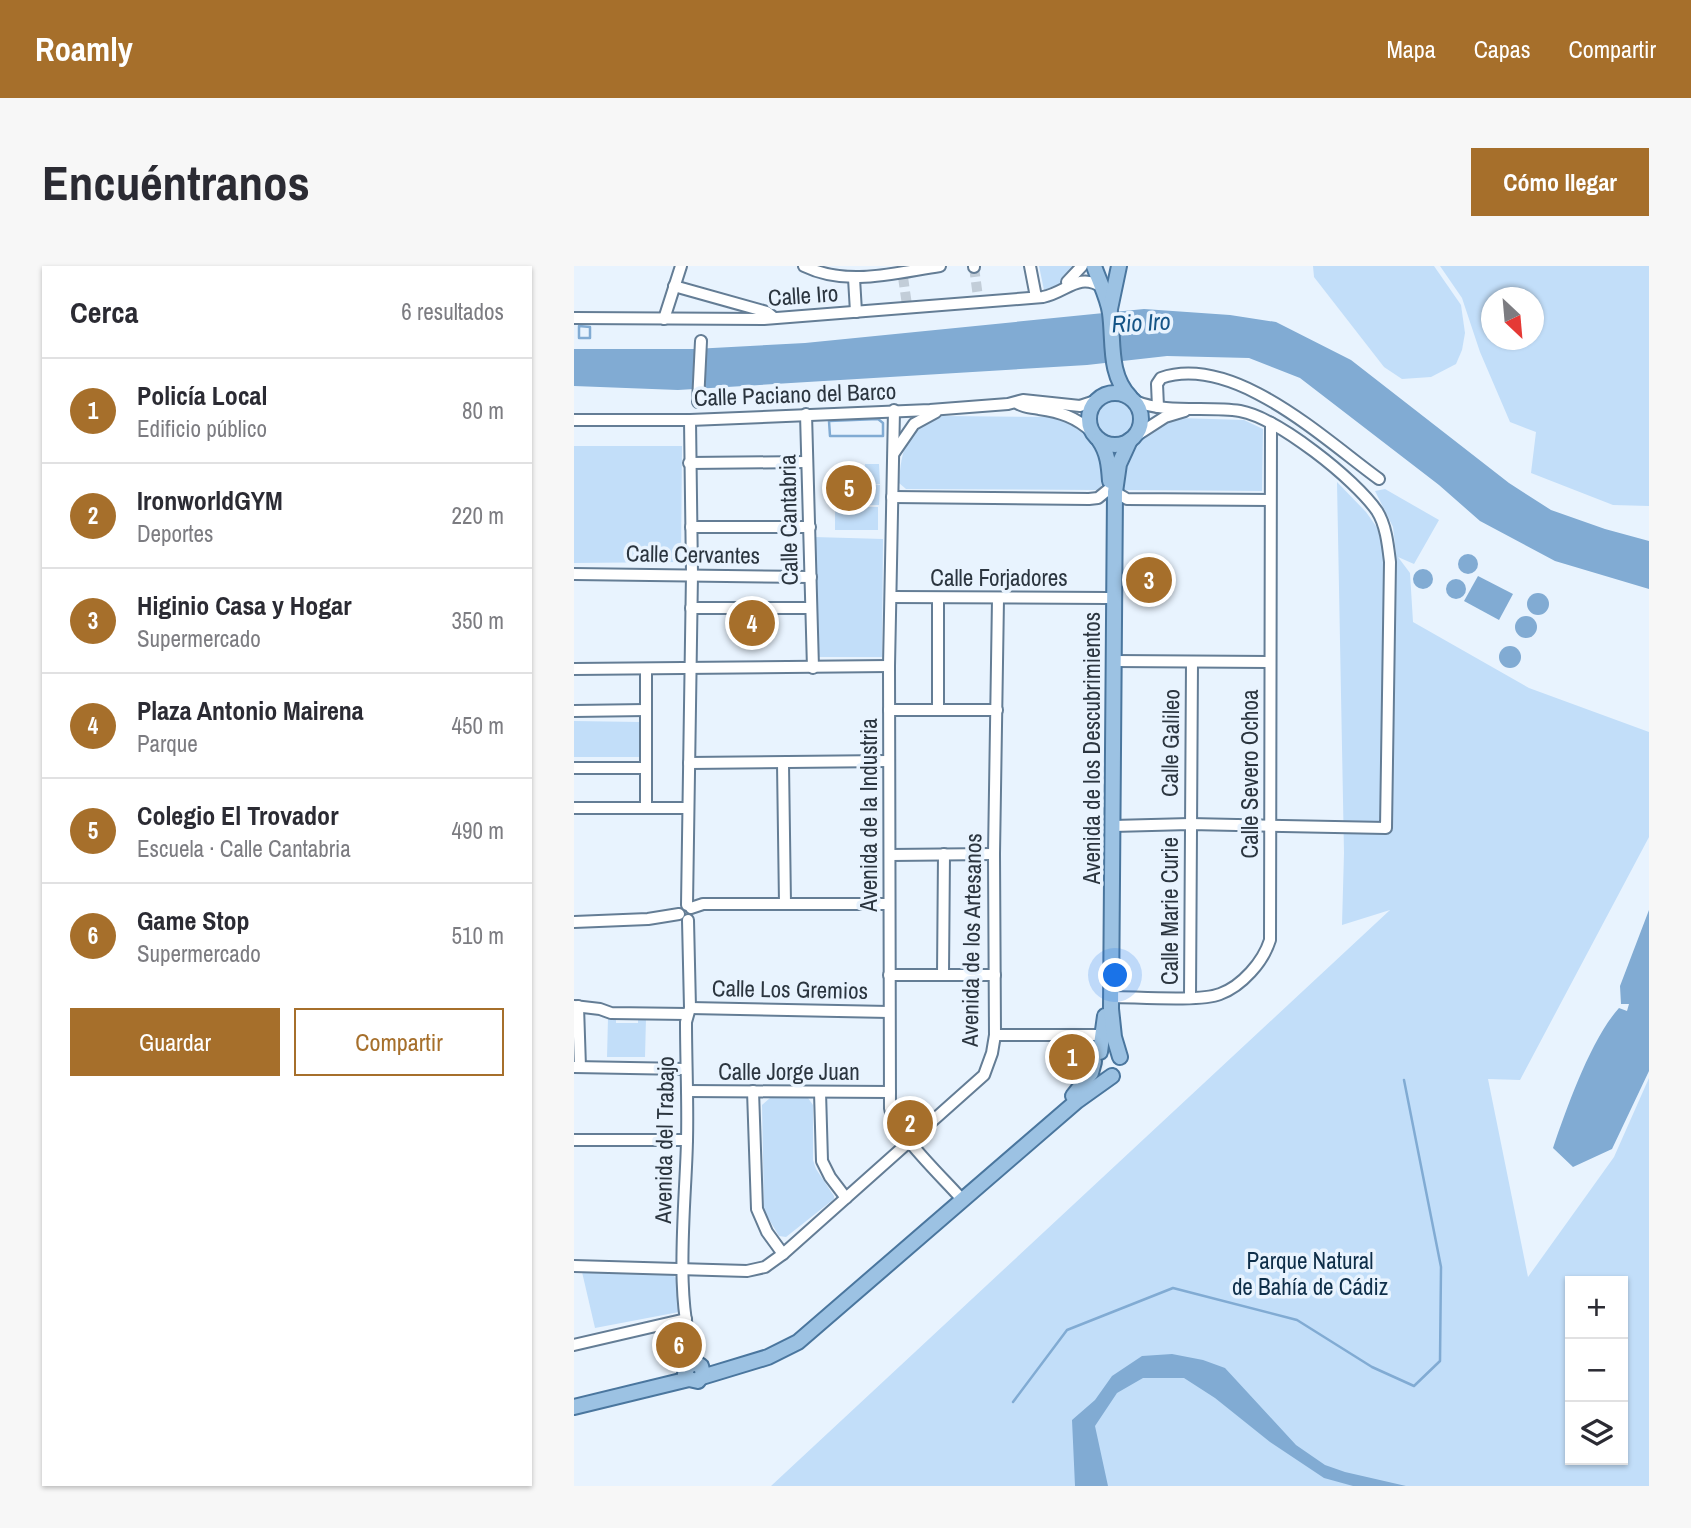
<!DOCTYPE html>
<html lang="es">
<head>
<meta charset="utf-8">
<style>
	body { margin:0; font-family:"Archivo Narrow",sans-serif; background:#f7f7f7; color:#2b2b33 }
	.controls { position:absolute; right:21px; bottom:21px; display:grid; overflow:hidden; border-radius:0px; box-shadow:0 2px 5px #0004 }
	.controls button { width:63px; height:63px; display:grid; place-items:center; padding:0; border:0; border-bottom:2px solid #e1e1e2; background:#fff; color:#2b2b33; font:35px sans-serif }
	.compass { position:absolute; left:907px; top:21px; width:63px; height:63px; border-radius:50%; background:#fff; box-shadow:0 2px 5px #0004; rotate:154deg }
	.you { position:absolute; left:542px; top:710px; width:24px; height:24px; margin:-18px; border:5px solid #fff; border-radius:50%; background:#1a73e8; box-shadow:0 0 0 10px #1a73e833 }
	.badge { display:grid; place-items:center; width:46px; height:46px; border-radius:50%; background:#a66f2b; color:#fff; font-size:23px; font-weight:700 }
	.pin { position:absolute; translate:-50% -50%; border:4px solid #fff; box-shadow:0 2px 7px #0006 }
	.list { margin:0; padding:0; list-style:none }
	h2 { display:flex; justify-content:space-between; align-items:center; height:91px; margin:0; padding:0 28px; font-size:30px }
	h2 small { font-size:23px; font-weight:400; color:#7c7c81 }
	.list li { display:grid; grid-template-columns:46px 1fr auto; gap:21px; align-items:center; box-sizing:border-box; height:105px; padding:0 28px; border-top:2px solid #e1e1e2 }
	.list b { display:block; font-size:26px; white-space:nowrap }
	.list p { margin:0; font-size:23px; white-space:nowrap; color:#7c7c81 }
	.list em { font-size:23px; font-style:normal; color:#7c7c81 }
	.actions { display:flex; gap:14px; padding:21px 28px }
	.actions a { flex:1; padding:16px 0; border:2px solid #a66f2b; border-radius:0px; text-align:center; font-size:24px; color:#a66f2b }
	.actions .main { background:#a66f2b; color:#fff }
	.icon { flex:none; width:38px; height:38px; fill:none; stroke:currentColor; stroke-width:2; stroke-linecap:round; stroke-linejoin:round }
	.map { position:relative; flex:none; width:1075px; height:1220px; overflow:hidden; border-radius:0px }
	header { display:flex; align-items:center; gap:42px; box-sizing:border-box; height:98px; padding:0 35px; background:#a66f2b; color:#fff }
	header strong { font-size:33px }
	nav { display:flex; gap:38px; margin-inline-start:auto; font-size:24px }
	.intro { display:flex; align-items:center; justify-content:space-between; box-sizing:border-box; height:168px; padding:0 42px }
	h1 { margin:0; font-size:49px }
	.button { padding:18px 32px; border-radius:0px; background:#a66f2b; color:#fff; font-size:24px; font-weight:700 }
	main { display:flex; gap:42px; padding:0 42px }
	aside { flex:1; background:#fff; border-radius:0px; box-shadow:0 2px 5px #0004 }
	.map>svg:first-child { display:block }
	.green { fill:#c2def9; fill-rule:evenodd }
	.water { fill:#81abd3 }
	.lines { fill:none; stroke-linecap:round; stroke-linejoin:round }
	.stream { stroke:#81abd3; stroke-width:2.5 }
	.minor-tunnel { stroke:#c2cdd8; stroke-width:10; stroke-dasharray:10 5; stroke-linecap:butt }
	.minor-casing { stroke:#647d95; stroke-width:14 }
	.major-casing { stroke:#4a769e; stroke-width:18 }
	.minor { stroke:#fff; stroke-width:10 }
	.major { stroke:#9cc2e3; stroke-width:14 }
	.labels { text-anchor:middle; dominant-baseline:central; stroke-width:7; stroke-linejoin:round; paint-order:stroke }
	.street-label { font-size:23px; fill:#2b353f; stroke:#e8f3fe }
	.park-label { font-size:23px; fill:#0e2e49; stroke:#e8f3fe }
	.water-label { font-size:24px; font-style:italic; fill:#145486; stroke:#e8f3fe }
</style>
</head>
<body>
<header>
<strong>Roamly</strong>
<nav><a>Mapa</a><a>Capas</a><a>Compartir</a></nav>
</header>
<div class="intro"><h1>Encuéntranos</h1><a class="button">Cómo llegar</a></div>
<main>
<aside>
<h2>Cerca<small>6 resultados</small></h2>
<ul class="list">
<li><span class="badge">1</span><div><b>Policía Local</b><p>Edificio público</p></div><em>80 m</em></li>
<li><span class="badge">2</span><div><b>IronworldGYM</b><p>Deportes</p></div><em>220 m</em></li>
<li><span class="badge">3</span><div><b>Higinio Casa y Hogar</b><p>Supermercado</p></div><em>350 m</em></li>
<li><span class="badge">4</span><div><b>Plaza Antonio Mairena</b><p>Parque</p></div><em>450 m</em></li>
<li><span class="badge">5</span><div><b>Colegio El Trovador</b><p>Escuela · Calle Cantabria</p></div><em>490 m</em></li>
<li><span class="badge">6</span><div><b>Game Stop</b><p>Supermercado</p></div><em>510 m</em></li>
</ul>
<div class="actions"><a class="main">Guardar</a><a>Compartir</a></div>
</aside>
<div class="map">
<svg width="1075" height="1220" viewBox="0 0 1075 1220">
	<rect width="100%" height="100%" fill="#e8f3fe"/>
	<!-- green -->
	<g class="green">
		<polygon points="465,0 504,0 488,17 470,24"/>
		<polygon points="739,0 860,0 887,39 891,67 888,84 882,98 857,111 828,113 810,101 740,11"/>
		<path d="M866 0H1075V240L1039 239 957 207 962 166 936 156 906 86 888 32ZM918 32H960V74H918Z"/>
		<circle cx="541" cy="153" r="17"/>
		<path d="M369 150 478 151C516 163 531 185 527 224L332 223 325 217C327 185 332 158 369 150Z"/>
		<path d="M605 152 670 154 689 163 688 225 548 224C549 187 572 164 605 152Z"/>
		<polygon points="0,180 108,180 107,296 0,297"/>
		<polygon points="291,198 305,198 306,218 294,218 306,219 305,239 292,239"/>
		<path d="M763 216 792 246 822 288 819 261 801 225 811 223 865 254 840 298 824 291 836 307 839 356 955 422 1075 466V571L946 814 914 813 954 1011 1040 891 1075 812V1220H197L816 644 768 659 770 587ZM996 1015H1049V1194H996Z"/>
		<rect x="261" y="241" width="43" height="23"/>
		<polygon points="240,271 309,273 308,391 242,391"/>
		<rect x="158" y="349" width="41" height="15"/>
		<polygon points="0,455 66,456 66,491 0,491"/>
		<polygon points="34,752 42,752 42,757 64,757 64,752 72,752 71,791 33,791"/>
		<polygon points="196,832 234,832 239,839 239,894 242,903 260,930 260,933 212,971 205,970 190,945 188,839"/>
		<polygon points="8,1006 99,1009 104,1014 105,1046 21,1062"/>
	</g>
	<!-- water -->
	<g class="water">
		<polygon points="570,43 656,49 702,56 777,94 935,217 977,244 1031,263 1075,275 1075,323 981,295 906,255 865,219 726,112 675,92 593,90 513,99 104,124 0,120 0,83 120,83 231,77"/>
		<circle cx="894" cy="298" r="10"/>
		<circle cx="849" cy="313" r="10"/>
		<polygon points="904,310 939,328 925,354 890,335"/>
		<circle cx="882" cy="323" r="10"/>
		<circle cx="964" cy="338" r="11"/>
		<circle cx="952" cy="361" r="11"/>
		<circle cx="936" cy="391" r="11"/>
		<path d="M1075 644V805L1038 883 999 901 979 882C993 841 1017 773 1045 742L1053 745 1055 738H1047L1046 720Z"/>
		<polygon points="598,1088 629,1094 651,1102 722,1179 751,1199 771,1206 832,1220 779,1220 750,1212 696,1176 641,1132 610,1112 569,1112 543,1127 521,1160 534,1220 501,1220 498,1154 521,1134 538,1110 568,1090"/>
	</g>
	<g class="lines">
		<!-- stream -->
		<g class="stream">
			<polygon points="5,60 16,61 16,72 5,72"/>
			<polygon points="304,153 309,157 309,170 256,170 255,155"/>
			<polyline points="439,1136 493,1064 599,1022 723,1054 798,1101 840,1120 866,1095 867,1001 830,814"/>
		</g>
		<!-- minor-tunnel -->
		<g class="minor-tunnel">
			<polyline points="400,1 404,31"/>
			<polyline points="329,11 333,39"/>
		</g>
		<defs>
			<g id="minor">
				<path d="M230 0C273 21 320 7 366 0"/>
				<polyline points="400,0 400,1"/>
				<polyline points="456,0 462,31"/>
				<polyline points="280,12 282,46"/>
				<polyline points="493,16 508,0"/>
				<polyline points="100,20 193,46 199,51"/>
				<path d="M0 52 190 53 469 31C493 26 504 6 528 21"/>
				<polyline points="90,53 107,0"/>
				<polyline points="124,136 127,75"/>
				<path d="M443 137C450 142 457 141 465 143 486 146 502 151 518 166"/>
				<path d="M584 141 583 118 587 112C660 87 751 174 805 213"/>
				<path d="M320 144 315 400 316 842C319 864 368 911 384 929"/>
				<polyline points="232,148 239,402"/>
				<polyline points="0,154 116,154 356,144 434,138 449,134 506,140 521,135"/>
				<polyline points="560,171 591,151 611,145"/>
				<polyline points="320,187 340,158 362,146"/>
				<polyline points="115,197 233,196"/>
				<polyline points="541,226 553,233 696,234"/>
				<polyline points="318,231 515,233 524,232 535,223"/>
				<polyline points="117,261 236,261"/>
				<polyline points="0,308 237,311"/>
				<polyline points="317,331 534,332"/>
				<polyline points="117,342 236,342"/>
				<polyline points="540,395 695,396"/>
				<polyline points="0,403 315,400"/>
				<polyline points="364,443 364,332"/>
				<polyline points="315,444 423,444"/>
				<polyline points="0,445 72,444"/>
				<polyline points="115,497 315,495"/>
				<polyline points="209,498 211,638"/>
				<polyline points="0,502 72,502"/>
				<polyline points="0,542 114,542"/>
				<polyline points="72,542 72,403"/>
				<path d="M539 560 616 558 812 562 816 296C814 279 812 259 803 245 781 213 704 152 666 145 634 140 591 148 561 135"/>
				<polyline points="316,589 420,588"/>
				<polyline points="113,639 118,308 116,154"/>
				<polyline points="117,642 129,638 315,638"/>
				<path d="M114 654 116 742 112 756C112 796 114 835 113 874 112 935 98 1045 124 1098"/>
				<polyline points="0,656 74,653 105,648"/>
				<polyline points="369,708 370,588"/>
				<polyline points="315,709 421,709"/>
				<path d="M538 731C562 731 626 736 646 728 668 720 689 696 696 674L697 157"/>
				<polyline points="616,731 618,396"/>
				<polyline points="0,740 26,743 37,747 113,748"/>
				<polyline points="4,740 6,801"/>
				<polyline points="116,742 315,746"/>
				<polyline points="421,769 529,769"/>
				<polyline points="0,801 112,803"/>
				<polyline points="113,825 316,826"/>
				<polyline points="179,825 183,943 193,966 209,988"/>
				<polyline points="246,826 248,895 256,911 272,932"/>
				<polyline points="0,874 113,874"/>
				<polyline points="0,1000 173,1005 191,1001 209,988 410,809 418,787 421,769 420,588 424,333"/>
				<polyline points="0,1079 112,1053"/>
			</g>
			<g id="major">
				<path d="M520 0C525 15 534 32 536 47 540 76 534 108 556 131"/>
				<polyline points="536,43 545,0"/>
				<circle cx="541" cy="153" r="26"/>
				<path d="M525 174C534 187 535 200 536 215"/>
				<polyline points="526,786 531,750"/>
				<polyline points="546,791 540,771 537,743 541,226 545,198 556,174"/>
				<polyline points="499,830 517,807 520,796"/>
				<polyline points="128,1111 194,1091 224,1076 503,835 538,810"/>
				<polyline points="0,1141 115,1113 124,1115 129,1108 127,1100 122,1097 114,1100 111,1108 115,1113"/>
			</g>
		</defs>
		<!-- minor casing -->
		<use href="#minor" class="minor-casing"/>
		<!-- major casing -->
		<use href="#major" class="major-casing"/>
		<!-- minor -->
		<use href="#minor" class="minor"/>
		<!-- major -->
		<use href="#major" class="major"/>
	</g>
	<g class="labels">
		<!-- street labels -->
		<g class="street-label">
			<text transform="translate(229 29) rotate(-4)">Calle Iro</text>
			<text transform="translate(221 128) rotate(-2)">Calle Paciano del Barco</text>
			<text transform="translate(214 254) rotate(-91)">Calle Cantabria</text>
			<text transform="translate(119 288) rotate(1)">Calle Cervantes</text>
			<text x="425" y="311">Calle Forjadores</text>
			<text transform="translate(596 477) rotate(-89)">Calle Galileo</text>
			<text transform="translate(517 482) rotate(-90)">Avenida de los Descubrimientos</text>
			<text transform="translate(675 508) rotate(-90)">Calle Severo Ochoa</text>
			<text transform="translate(294 549) rotate(-90)">Avenida de la Industria</text>
			<text transform="translate(595 645) rotate(-90)">Calle Marie Curie</text>
			<text transform="translate(397 674) rotate(-89)">Avenida de los Artesanos</text>
			<text transform="translate(216 723) rotate(1)">Calle Los Gremios</text>
			<text x="215" y="805">Calle Jorge Juan</text>
			<text transform="translate(90 874) rotate(-89)">Avenida del Trabajo</text>
		</g>
		<!-- park labels -->
		<g class="park-label">
			<text x="736" y="994">Parque Natural<tspan x="736" dy="26">de Bahía de Cádiz</tspan></text>
		</g>
		<!-- water labels -->
		<g class="water-label">
			<text transform="translate(567 56) rotate(-3)">Rio Iro</text>
		</g>
	</g>
</svg>
<div class="controls">
<button>+</button>
<button>−</button>
<button><svg class="icon" aria-label="layers" viewBox="0 0 24 24"><path d="M12 4l9 5-9 5-9-5zM3 14l9 5 9-5"/></svg></button>
</div>
<svg class="compass" viewBox="-18 -18 36 36"><path d="M0-13l5 13h-10z" fill="#e53935"/><path d="M0 13l5-13h-10z" fill="#7c7c81"/></svg>
<div class="you"></div>
<div class="pin badge" style="left:498px;top:791px">1</div>
<div class="pin badge" style="left:336px;top:857px">2</div>
<div class="pin badge" style="left:575px;top:314px">3</div>
<div class="pin badge" style="left:178px;top:357px">4</div>
<div class="pin badge" style="left:275px;top:222px">5</div>
<div class="pin badge" style="left:105px;top:1079px">6</div>
</div>
</main>
</body>
</html>
